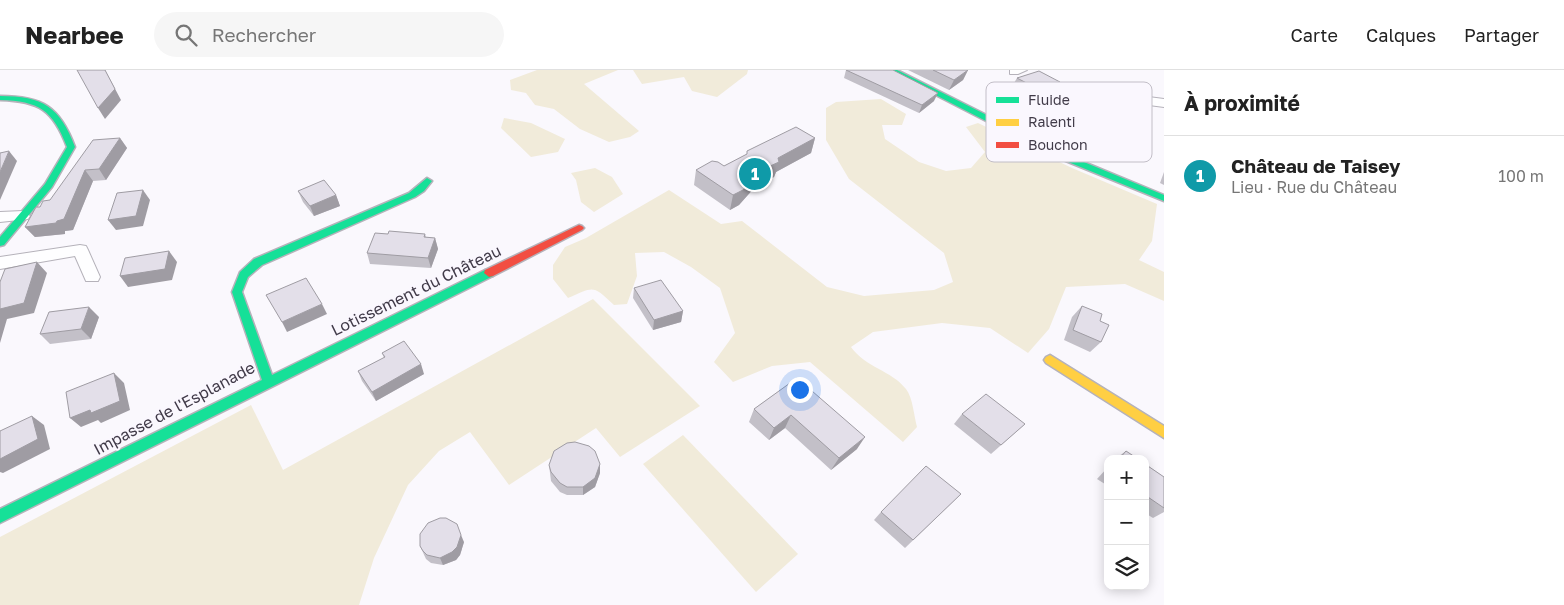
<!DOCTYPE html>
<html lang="fr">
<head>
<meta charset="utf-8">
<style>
	body { margin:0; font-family:"Golos Text",sans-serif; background:#f6f6f6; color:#222 }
	.controls { position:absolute; right:15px; bottom:15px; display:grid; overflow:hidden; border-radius:10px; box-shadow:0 2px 12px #0003 }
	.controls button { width:45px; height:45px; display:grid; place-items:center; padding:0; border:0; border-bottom:1px solid #e0e0e0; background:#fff; color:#222; font:25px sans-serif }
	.you { position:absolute; left:799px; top:319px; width:18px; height:18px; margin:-12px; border:4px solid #fff; border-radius:50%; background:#1a73e8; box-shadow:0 0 0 8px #1a73e833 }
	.badge { display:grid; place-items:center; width:32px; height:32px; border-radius:50%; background:#817c87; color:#fff; font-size:16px; font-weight:700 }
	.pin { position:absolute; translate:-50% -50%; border:2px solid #fff; box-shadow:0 1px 5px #0006 }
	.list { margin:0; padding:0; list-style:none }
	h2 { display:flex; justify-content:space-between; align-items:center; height:65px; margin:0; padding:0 20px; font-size:21px }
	h2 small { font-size:16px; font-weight:400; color:#767676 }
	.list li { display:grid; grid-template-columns:32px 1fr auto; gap:15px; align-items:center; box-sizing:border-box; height:80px; padding:0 20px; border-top:1px solid #e0e0e0 }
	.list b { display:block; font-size:19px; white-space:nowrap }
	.list p { margin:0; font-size:16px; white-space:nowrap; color:#767676 }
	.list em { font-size:16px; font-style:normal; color:#767676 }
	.icon { flex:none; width:28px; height:28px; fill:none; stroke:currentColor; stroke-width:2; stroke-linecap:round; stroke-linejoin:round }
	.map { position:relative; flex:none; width:1164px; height:535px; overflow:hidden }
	header { display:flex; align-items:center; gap:30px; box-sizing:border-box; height:70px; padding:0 25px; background:#fff; border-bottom:1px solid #e0e0e0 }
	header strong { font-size:24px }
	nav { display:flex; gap:28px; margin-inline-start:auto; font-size:18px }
	.search { width:350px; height:45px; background:#f6f6f6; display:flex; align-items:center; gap:12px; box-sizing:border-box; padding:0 18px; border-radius:28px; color:#767676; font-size:19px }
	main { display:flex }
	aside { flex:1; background:#fff }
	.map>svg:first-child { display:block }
	.green { fill:#f1ebda }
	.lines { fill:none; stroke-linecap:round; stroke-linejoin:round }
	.street-casing { stroke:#b5b2ba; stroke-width:2 }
	.fast-casing { stroke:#b5b2ba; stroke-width:3 }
	.slow-casing { stroke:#b5b2ba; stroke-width:3 }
	.jam-casing { stroke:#b5b2ba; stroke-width:3 }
	.street { fill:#fefeff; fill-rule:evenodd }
	.fast { fill:#16e098; fill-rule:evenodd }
	.slow { fill:#ffcf43; fill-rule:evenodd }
	.jam { fill:#f24e42; fill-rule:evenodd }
	.wall { fill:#c3c0c8 }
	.shaded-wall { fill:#9f9ca3 }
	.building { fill:#e3dfe9; stroke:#9f9ca3 }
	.labels { text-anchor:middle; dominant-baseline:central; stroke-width:4; stroke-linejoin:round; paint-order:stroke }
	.street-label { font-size:16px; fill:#403a48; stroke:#faf7fe }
	.key { fill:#faf7fe; stroke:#c2bec7; stroke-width:1 }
	.key-label { font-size:14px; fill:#403a48 }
</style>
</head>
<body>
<header>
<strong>Nearbee</strong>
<div class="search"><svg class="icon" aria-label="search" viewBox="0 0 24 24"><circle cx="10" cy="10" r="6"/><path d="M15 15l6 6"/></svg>Rechercher</div>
<nav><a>Carte</a><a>Calques</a><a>Partager</a></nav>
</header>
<main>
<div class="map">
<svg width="1164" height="535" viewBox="0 0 1164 535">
	<rect width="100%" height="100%" fill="#faf8fd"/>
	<!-- green -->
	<g class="green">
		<polygon points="537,0 618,0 584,14 639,61 630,67 609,72 580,59 554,39 535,35 526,23 511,20 510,10"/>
		<polygon points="633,0 748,0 747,4 717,27 692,21 684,7 642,14"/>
		<path d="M881 29 906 44 902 55H882L885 69 919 92 946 101 971 98 985 82 966 57 978 53 1072 98 1157 134 1152 171 1139 190 1164 202V231L1125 214 1066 217 1049 259 1028 283 990 258 942 253 873 262 851 277C866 298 891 300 906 319 913 328 914 347 917 357L903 372 810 292 772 296 733 312 714 292 735 263 720 218 691 197 664 182 635 183 637 206 627 234 614 235C592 214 594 217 568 228L553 209V195L565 177 586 168 669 120 721 154 742 151 827 217 864 226 934 220 953 212 944 183 849 109 826 70V38L836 32Z"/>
		<polygon points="504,48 531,53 565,69 558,82 531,87 501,58"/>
		<polygon points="595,98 612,107 623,124 594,142 581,132 576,110 571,103"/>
		<polygon points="593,229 700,336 620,387 596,358 509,415 470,362 439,381 408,415 374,488 359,535 0,535 0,467 251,335 283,400"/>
		<polygon points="683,365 798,484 756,522 643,394"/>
	</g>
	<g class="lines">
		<defs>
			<g id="street">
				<polygon points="1010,0 1027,0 1018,4 1010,4"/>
				<polygon points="1110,22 1164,29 1164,37 1111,30 1013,64 1008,65 1002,61 1003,58"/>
				<polygon points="23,141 30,146 28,149 0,152 0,142"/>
				<polygon points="80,175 86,176 88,180 100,207 98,211 86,211 75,186 0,199 0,187"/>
			</g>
			<g id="fast">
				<polygon points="887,0 897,0 1062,83 1164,125 1164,131 1056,87"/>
				<path d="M0 26C43 26 60 37 75 77L52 117 4 175 0 176V167L45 114 67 77C53 40 39 31 0 30Z"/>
				<polygon points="427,108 432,111 424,121 415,127 262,195 248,207 242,222 272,305 485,200 493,200 494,203 493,206 0,453 0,439 262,310 232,222 240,202 254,189 409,123"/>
			</g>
			<polygon id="slow" points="1050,285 1164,356 1164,368 1046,293 1044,290 1046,287"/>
			<polygon id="jam" points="579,155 582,156 584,158 582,160 493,206 489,207 484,203 485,200"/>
		</defs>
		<!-- street casing -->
		<use href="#street" class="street-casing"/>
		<!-- fast casing -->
		<use href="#fast" class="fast-casing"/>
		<!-- slow casing -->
		<use href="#slow" class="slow-casing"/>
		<!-- jam casing -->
		<use href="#jam" class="jam-casing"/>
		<!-- street -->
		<use href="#street" class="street"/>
		<!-- fast -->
		<use href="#fast" class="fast"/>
		<!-- slow -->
		<use href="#slow" class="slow"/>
		<!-- jam -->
		<use href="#jam" class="jam"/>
	</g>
	<!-- wall -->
	<g class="wall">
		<polygon points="846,0 934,31 919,43 844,8"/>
		<polygon points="908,0 968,0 963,10 949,20"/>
		<polygon points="1017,8 1053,23 1031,30 1011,18"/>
		<polygon points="120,68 127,78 106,110 93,111 73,160 65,161 65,164 35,167 25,157 40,137 50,130"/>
		<polygon points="815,68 811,83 776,102 774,107 755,117 739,135 730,140 694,115 696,100 724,96 747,85 747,81"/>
		<polygon points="1164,102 1164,115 1160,113"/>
		<polygon points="298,121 336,125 340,136 314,146 303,132"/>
		<polygon points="388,164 425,164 426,167 435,168 438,179 431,198 370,194 367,183"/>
		<polygon points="634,218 683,241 681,252 653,260 633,228"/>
		<polygon points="1082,236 1101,272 1090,282 1064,270 1072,247"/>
		<polygon points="99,247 91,269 50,274 40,264"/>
		<polygon points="382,283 424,304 376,331 362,311 358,301 384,288"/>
		<polygon points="797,308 857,379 831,400 785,358 769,370 749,352 754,339"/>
		<polygon points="962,344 1025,354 991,384 954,354"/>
		<polygon points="1126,381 1138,389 1115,389"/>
		<polygon points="1145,394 1164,407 1164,442 1153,448 1145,443"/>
		<polygon points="549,395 600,403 595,417 583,425 567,425 560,422 551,411"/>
		<polygon points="1108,397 1108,416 1097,409"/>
		<polygon points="961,424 905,478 874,450 881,442"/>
		<polygon points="464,472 460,485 456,490 443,495 431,493 426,489 420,476"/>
	</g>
	<!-- shaded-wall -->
	<g class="shaded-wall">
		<polygon points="105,0 121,30 105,49 98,38"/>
		<polygon points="968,0 963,10 949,20 954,10"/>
		<polygon points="1060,12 1053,23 1031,30 1038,19"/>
		<polygon points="938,23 934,31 919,43 922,35"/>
		<polygon points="120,68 127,78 106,110 99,99"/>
		<polygon points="815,68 811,83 776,102 774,107 755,117 739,135 730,140 733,125 759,101 778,88"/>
		<polygon points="9,81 17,91 0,130 0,102"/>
		<polygon points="85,100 93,111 73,160 65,161 65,164 35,167 25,157 57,151"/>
		<polygon points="143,120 150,130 143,156 116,160 108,150"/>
		<polygon points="336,125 340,136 314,146 310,136"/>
		<polygon points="435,168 438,179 431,198 428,188"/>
		<polygon points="169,181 177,192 172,210 128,217 120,206"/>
		<polygon points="37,192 47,203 34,243 7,249 0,273 0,239"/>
		<polygon points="322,234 327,244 287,262 282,252"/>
		<polygon points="89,237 99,247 91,269 81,259"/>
		<polygon points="683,241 681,252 653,260 654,250"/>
		<polygon points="421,294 424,304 376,331 372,322"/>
		<polygon points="114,303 124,313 130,340 101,353 98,350 81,357 70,348"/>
		<polygon points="791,345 785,358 769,370 774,358"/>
		<polygon points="32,346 44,355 50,379 3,403 0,402 0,389"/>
		<polygon points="865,367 857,379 831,400 839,388"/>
		<polygon points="600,394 600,403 595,417 583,425 583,417"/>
		<polygon points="461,465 464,472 460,485 456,490 443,495 440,488"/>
	</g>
	<!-- building -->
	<g class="building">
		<polygon points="77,0 105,0 115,19 98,38"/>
		<polygon points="846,0 893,0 938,23 922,35"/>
		<polygon points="933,0 968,0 954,10"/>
		<polygon points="1039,1 1060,12 1038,19 1017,8"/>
		<polygon points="796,57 815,68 778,88 779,92 759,101 743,120 733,125 696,100 712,91 718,92 724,96 747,84 747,81"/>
		<polygon points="120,68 99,99 85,100 64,149 57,151 56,153 25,157 36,137 40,137 43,131 50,130 93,70"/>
		<polygon points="9,81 0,102 0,83"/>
		<polygon points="324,110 336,125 310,136 298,121"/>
		<polygon points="143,120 136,146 108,150 117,123"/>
		<polygon points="389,161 425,164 424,167 435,168 428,188 367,183 375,163 388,164"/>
		<polygon points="169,181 165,199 120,206 125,188"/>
		<polygon points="37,192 24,233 0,239 0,212 5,199"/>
		<polygon points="306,208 322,234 282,252 266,225"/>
		<polygon points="661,210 683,241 654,250 634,218"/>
		<polygon points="1082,236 1102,244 1100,251 1109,255 1101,272 1073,260"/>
		<polygon points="89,237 81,259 40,264 49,242"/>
		<polygon points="404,271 421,294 372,322 358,301 385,287 382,283"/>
		<polygon points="114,303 120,331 91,343 90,340 70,348 66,322"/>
		<polygon points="797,308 865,367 839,388 791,345 774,358 754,339"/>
		<polygon points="986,324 1025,354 1001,375 962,344"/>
		<polygon points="32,346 38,369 0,389 0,361"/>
		<polygon points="575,372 589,376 595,381 600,394 595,408 583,417 567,417 560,413 551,402 549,395 554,381 567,373"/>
		<polygon points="1126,381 1138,389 1119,389"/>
		<polygon points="1145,394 1164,407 1164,438 1145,425"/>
		<polygon points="926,396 961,424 913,470 881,442"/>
		<polygon points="440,448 446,448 457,454 461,465 457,477 452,482 440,488 427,485 423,481 420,476 420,464 428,453"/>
	</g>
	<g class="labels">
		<!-- street labels -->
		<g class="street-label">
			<text transform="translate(416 220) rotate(-26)">Lotissement du Château</text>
			<text transform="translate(174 338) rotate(-28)">Impasse de l'Esplanade</text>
		</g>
	</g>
	<!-- legend -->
	<rect x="986" y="12" width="166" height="80" rx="8" class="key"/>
	<rect x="996" y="27" width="23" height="6" fill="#16e098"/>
	<rect x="996" y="49" width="23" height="7" fill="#ffcf43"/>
	<rect x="996" y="72" width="23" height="6" fill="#f24e42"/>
	<g class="key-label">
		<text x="1028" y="35">Fluide</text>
		<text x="1028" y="57">Ralenti</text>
		<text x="1028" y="80">Bouchon</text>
	</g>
</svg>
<div class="controls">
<button>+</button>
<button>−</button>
<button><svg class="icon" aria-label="layers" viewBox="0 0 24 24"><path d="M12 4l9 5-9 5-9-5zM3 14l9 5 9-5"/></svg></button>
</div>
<div class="you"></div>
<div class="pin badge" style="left:755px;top:104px;background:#0f9aa8">1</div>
</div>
<aside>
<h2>À proximité<small></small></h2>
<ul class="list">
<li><span class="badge" style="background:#0f9aa8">1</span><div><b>Château de Taisey</b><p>Lieu · Rue du Château</p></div><em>100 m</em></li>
</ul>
</aside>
</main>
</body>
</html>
